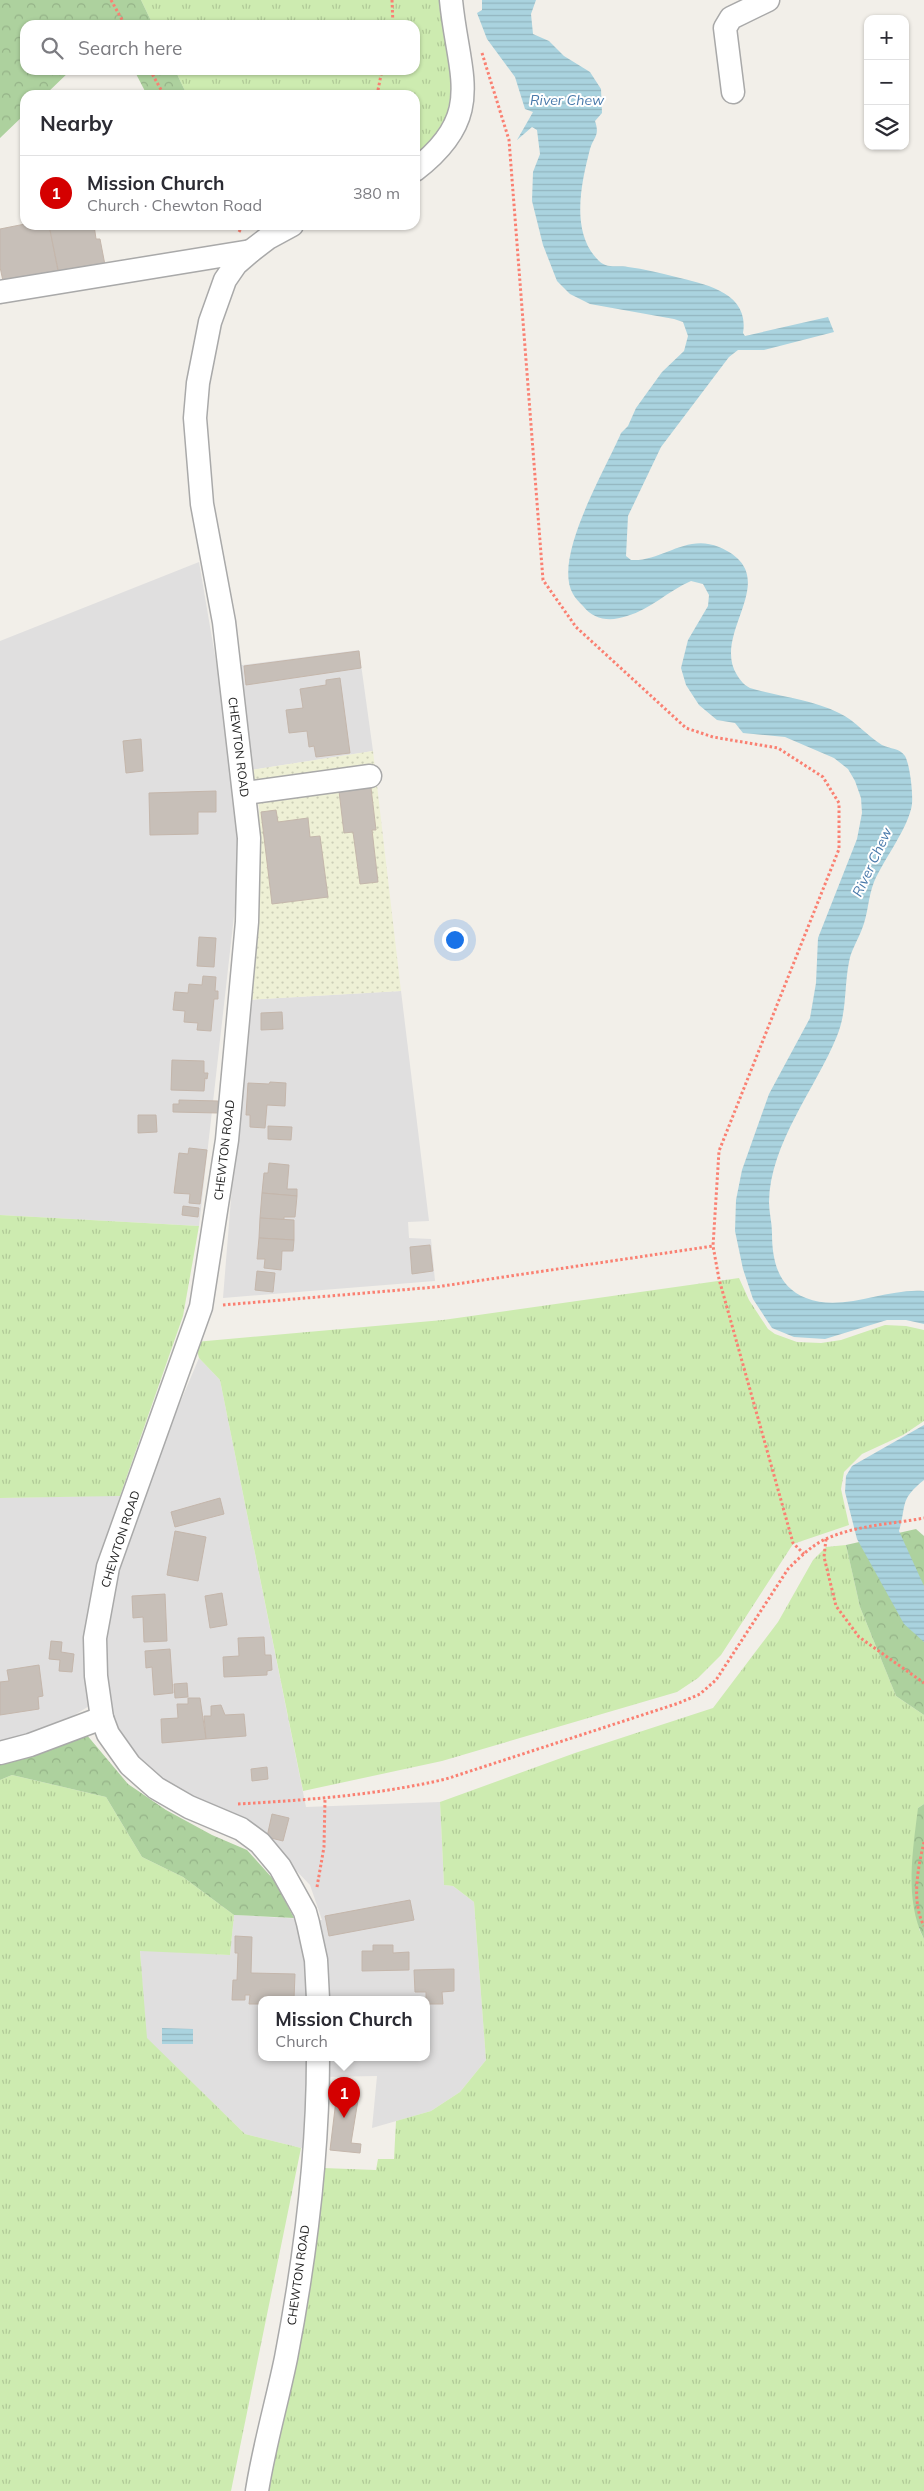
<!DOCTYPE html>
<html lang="en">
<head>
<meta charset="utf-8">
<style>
	body { margin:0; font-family:Mulish,sans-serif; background:#f2f2f3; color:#2b2b33 }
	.controls { position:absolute; right:15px; top:15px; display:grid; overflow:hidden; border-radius:10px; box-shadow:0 1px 4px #0004 }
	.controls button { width:45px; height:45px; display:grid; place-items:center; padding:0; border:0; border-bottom:1px solid #e1e1e2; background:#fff; color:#2b2b33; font:25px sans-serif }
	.you { position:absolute; left:454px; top:939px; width:18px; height:18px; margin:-12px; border:4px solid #fff; border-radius:50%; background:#1a73e8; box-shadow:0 0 0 8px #1a73e833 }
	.badge { display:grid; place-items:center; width:32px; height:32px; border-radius:50%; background:#d40000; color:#fff; font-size:16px; font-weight:700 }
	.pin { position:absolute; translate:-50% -41px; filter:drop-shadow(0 1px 2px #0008) }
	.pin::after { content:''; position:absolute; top:26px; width:18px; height:15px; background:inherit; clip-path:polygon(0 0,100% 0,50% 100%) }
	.popup { position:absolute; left:258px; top:1996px; width:172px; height:65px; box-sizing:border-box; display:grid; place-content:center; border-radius:10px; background:#fff; filter:drop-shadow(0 1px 4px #0005); font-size:16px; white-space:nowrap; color:#7c7c81 }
	.popup b { font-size:19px; color:#2b2b33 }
	.popup::after { content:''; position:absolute; left:50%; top:100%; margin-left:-10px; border:10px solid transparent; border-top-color:#fff }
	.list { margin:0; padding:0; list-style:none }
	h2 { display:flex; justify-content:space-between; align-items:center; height:65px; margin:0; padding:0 20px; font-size:21px }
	h2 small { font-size:16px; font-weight:400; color:#7c7c81 }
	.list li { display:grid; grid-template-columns:32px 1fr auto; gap:15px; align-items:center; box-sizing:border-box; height:75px; padding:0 20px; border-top:1px solid #e1e1e2 }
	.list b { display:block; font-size:19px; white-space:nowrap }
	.list p { margin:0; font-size:16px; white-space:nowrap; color:#7c7c81 }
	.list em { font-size:16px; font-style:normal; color:#7c7c81 }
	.icon { flex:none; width:28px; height:28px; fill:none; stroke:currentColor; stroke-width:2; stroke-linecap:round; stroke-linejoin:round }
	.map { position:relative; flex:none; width:924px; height:2491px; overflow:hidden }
	.search { position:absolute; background:#fff; box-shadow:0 1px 4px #0004; left:20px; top:20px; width:400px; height:55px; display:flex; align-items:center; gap:12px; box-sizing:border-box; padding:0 18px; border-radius:15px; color:#7c7c81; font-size:19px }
	.panel { position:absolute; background:#fff; box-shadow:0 1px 4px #0004; left:20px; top:90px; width:400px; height:140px; border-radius:15px }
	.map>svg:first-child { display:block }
	.residential { fill:#e0dfdf; fill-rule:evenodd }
	.farmland { fill:url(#farmland-dots) }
	.grass { fill:url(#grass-tufts) }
	.forest { fill:url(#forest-crowns) }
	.water { fill:url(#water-rules) }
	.building { fill:#c7bfb8; stroke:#c4b6ab }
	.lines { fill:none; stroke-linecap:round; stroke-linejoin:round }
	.minor-casing { stroke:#a9a9a9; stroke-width:25 }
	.path { stroke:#fa8072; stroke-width:3; stroke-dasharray:2.5 2.5; stroke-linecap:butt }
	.minor { stroke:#fff; stroke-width:22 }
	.labels { text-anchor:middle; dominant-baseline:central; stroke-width:4; stroke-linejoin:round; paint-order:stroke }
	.street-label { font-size:12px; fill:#222; stroke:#fff }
	.water-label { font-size:14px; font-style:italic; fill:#4a7aab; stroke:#fff }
</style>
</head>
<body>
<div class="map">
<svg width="924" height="2491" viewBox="0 0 924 2491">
	<defs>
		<pattern id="farmland-dots" width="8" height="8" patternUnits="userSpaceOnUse" patternTransform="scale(1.25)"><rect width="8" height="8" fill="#eef0d5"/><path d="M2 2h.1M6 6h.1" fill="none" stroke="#ccceb7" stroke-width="1.8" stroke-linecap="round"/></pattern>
		<pattern id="grass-tufts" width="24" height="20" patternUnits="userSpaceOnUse" patternTransform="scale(1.25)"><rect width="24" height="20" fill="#cdebb0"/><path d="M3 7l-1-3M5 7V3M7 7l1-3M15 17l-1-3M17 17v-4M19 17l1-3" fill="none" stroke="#b0c997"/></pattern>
		<pattern id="forest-crowns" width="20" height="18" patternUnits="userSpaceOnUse" patternTransform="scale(1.25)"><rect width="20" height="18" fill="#add19e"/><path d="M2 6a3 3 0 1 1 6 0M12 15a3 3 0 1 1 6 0" fill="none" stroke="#95b388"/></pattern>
		<pattern id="water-rules" width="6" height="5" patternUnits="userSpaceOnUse" patternTransform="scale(1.25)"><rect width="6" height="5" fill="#aad3df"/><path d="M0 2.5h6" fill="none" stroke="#92b5bf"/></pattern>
	</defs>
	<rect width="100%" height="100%" fill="#f2efe9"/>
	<!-- residential -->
	<g class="residential">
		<polygon points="199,562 226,720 242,845 199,1226 0,1215 0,641"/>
		<polygon points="359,650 373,751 251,770 235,666"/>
		<polygon points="401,991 429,1221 408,1222 409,1238 431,1239 435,1281 223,1298 247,1000"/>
		<path d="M199 1358 220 1380 306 1807 440 1802 444 1885 453 1886 474 1902 486 2060 460 2092 431 2111 372 2128 377 2076 322 2077 317 2152 245 2134 146 2038 140 1950 230 1955 234 1915 322 1920 310 1885 263 1836 167 1786 137 1758 119 1730 107 1695 68 1719 22 1737 0 1742V1498L141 1495ZM262 1999H426V2057H262Z"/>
	</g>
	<!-- farmland -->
	<polygon class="farmland" points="373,751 401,991 247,1000 256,905 259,807 251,770"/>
	<!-- grass -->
	<g class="grass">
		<path d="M141 0H443C449 51 468 124 415 157V95H187L175 70H415V25H153Z"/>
		<polygon points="0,1215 199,1226 183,1316 120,1496 0,1498"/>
		<polygon points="739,1278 749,1300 768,1329 775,1334 797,1342 821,1343 841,1340 885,1325 906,1326 924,1330 924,1421 903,1435 862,1454 844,1472 841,1489 849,1525 793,1544 721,1655 698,1678 677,1692 442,1761 303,1791 220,1380 199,1358 195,1342 443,1320"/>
		<polygon points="846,1545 860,1607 896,1696 924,1715 924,1804 918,1808 919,1929 924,1939 924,2491 269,2491 323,2168 376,2170 378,2159 394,2159 396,2121 431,2111 460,2092 486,2060 474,1902 453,1886 444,1885 440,1802 575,1753 713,1708 778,1622 813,1560 826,1547"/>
		<polygon points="12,1775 106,1797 142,1857 183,1877 234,1915 230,1955 140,1951 147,2038 245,2134 301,2148 231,2491 0,2491 0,1780"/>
	</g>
	<!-- forest -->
	<g class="forest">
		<polygon points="0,0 141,0 153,25 25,25 25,70 71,70 45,95 25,95 25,114 0,138"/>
		<polygon points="134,70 175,70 187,95 147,95"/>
		<polygon points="916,1529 924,1536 924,1715 896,1696 860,1607 846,1545"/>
		<polygon points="86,1734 128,1784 166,1810 212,1835 247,1850 274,1880 294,1918 234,1915 183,1877 142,1857 106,1797 12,1775 0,1780 0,1764"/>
		<path d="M924 1804V1939C904 1900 913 1849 918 1808Z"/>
	</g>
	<!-- water -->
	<g class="water">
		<path d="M482 0H536L531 14 533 34 549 41 564 56 590 72 601 89 602 113 595 121C600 136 594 136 590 149 581 184 570 233 599 261 607 269 618 265 628 267 644 269 660 273 676 277 704 284 750 292 743 333L745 336 828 317 834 332 764 350H738L729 357 661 447 628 516 626 556 631 560C662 562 686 533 719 547 787 576 710 632 737 675 741 681 744 685 750 688 780 697 811 699 839 713 856 721 867 736 882 745 890 749 900 748 905 756 910 765 913 793 912 804 909 827 884 859 874 882 868 897 868 915 862 929 858 940 851 950 849 962 844 987 847 1012 837 1036 816 1088 770 1143 769 1202 769 1212 772 1223 772 1233 772 1261 778 1287 806 1298 843 1313 884 1288 924 1291V1324L906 1320H887L825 1339 794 1337 772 1328 753 1299 743 1269 735 1231 736 1200 742 1170 769 1094 810 1018 816 983 818 938 857 839 862 813 861 798 855 781 848 769 834 758 785 737 743 733 735 723 717 720 699 705 686 685 681 668 688 640 708 606 709 595 703 584 691 581C668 591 651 609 627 616 610 622 594 620 583 606 579 602 575 598 573 594 552 558 606 469 621 433L628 426 636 408 662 372 684 351 688 336 683 322 674 319 590 304 570 294 557 281 543 245 532 201 533 172 540 154 537 130 532 127 517 140 533 112 525 109 515 77 487 39 477 13 482 10Z"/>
		<path d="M924 1425V1480C899 1500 907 1504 899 1531L924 1586V1642L904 1624 857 1539 845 1492 846 1476 852 1466Z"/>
		<polygon points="162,2028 193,2029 193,2044 162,2044"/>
	</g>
	<!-- building -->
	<g class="building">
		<polygon points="25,224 49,225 58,271 3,281 0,267 0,229"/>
		<polygon points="49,225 94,225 96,239 100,239 105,265 59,274"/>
		<polygon points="359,651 361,668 246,685 244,666"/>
		<polygon points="340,678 350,753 316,757 314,746 309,747 307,731 289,733 286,710 303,708 300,689 326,685 326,680"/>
		<polygon points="141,739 143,771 126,773 123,741"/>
		<polygon points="371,788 376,830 372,830 378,882 360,884 353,832 344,833 339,791"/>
		<polygon points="216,791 216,812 198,812 198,834 150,835 149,793"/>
		<polygon points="276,810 278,822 308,818 310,837 320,836 328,897 272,904 261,812"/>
		<polygon points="199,937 216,938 214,967 197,966"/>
		<polygon points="203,976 216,977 215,991 218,991 218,999 214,999 211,1031 197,1030 198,1023 184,1022 185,1011 173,1010 175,992 188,993 189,984 202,985"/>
		<polygon points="282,1012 283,1029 261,1030 261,1013"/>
		<polygon points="172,1060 204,1061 204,1073 208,1073 207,1079 205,1078 204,1091 171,1090"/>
		<polygon points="270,1082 286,1083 285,1106 267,1105 265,1128 250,1127 250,1115 246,1115 248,1083 269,1084"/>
		<polygon points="179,1100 218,1101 218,1113 173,1112 173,1104 179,1104"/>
		<polygon points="138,1115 156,1115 157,1132 138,1133"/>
		<polygon points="268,1126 292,1127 291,1140 268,1139"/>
		<polygon points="189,1148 207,1150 200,1204 189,1203 190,1194 174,1193 179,1153 188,1154"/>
		<polygon points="269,1163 289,1165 287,1189 297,1189 297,1196 262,1193 264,1173 268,1173"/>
		<polygon points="262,1193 297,1196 295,1217 284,1217 284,1220 260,1218"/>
		<polygon points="183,1206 199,1208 198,1217 182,1215"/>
		<polygon points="260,1218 294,1220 294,1240 259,1238"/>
		<polygon points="259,1238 294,1240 293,1251 282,1251 281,1270 264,1268 265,1259 257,1259"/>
		<polygon points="430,1245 433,1271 412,1274 410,1247"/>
		<polygon points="257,1271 275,1273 273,1292 255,1290"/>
		<polygon points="220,1498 224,1514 175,1527 171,1512"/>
		<polygon points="175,1531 206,1537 198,1581 167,1575"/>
		<polygon points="222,1593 227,1625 210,1628 205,1596"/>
		<polygon points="165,1594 167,1641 144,1642 143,1617 133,1618 132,1596"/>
		<polygon points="264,1637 265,1655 271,1655 272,1670 267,1671 267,1675 224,1677 223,1657 239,1656 238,1638"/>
		<polygon points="51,1641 62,1642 61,1652 74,1654 72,1672 59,1671 60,1660 49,1659"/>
		<polygon points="170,1649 173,1693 154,1695 152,1667 146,1668 145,1651"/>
		<polygon points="39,1665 43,1696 38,1697 39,1709 0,1715 0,1682 9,1681 7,1670"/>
		<polygon points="187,1683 188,1697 175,1698 174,1684"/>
		<polygon points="188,1698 200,1698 206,1739 162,1743 161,1719 178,1718 177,1704 188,1704"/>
		<polygon points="221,1705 225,1715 244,1714 246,1736 206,1739 204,1716 211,1716 211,1706"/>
		<polygon points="267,1767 268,1779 252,1781 251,1769"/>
		<polygon points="272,1814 289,1818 283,1841 267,1837"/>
		<polygon points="410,1900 414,1920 329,1936 325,1916"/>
		<polygon points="235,1936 252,1937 251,1973 295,1974 294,1999 262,1999 262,2014 261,2004 249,2004 250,1995 245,1995 245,2000 232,2000 233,1980 237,1980 238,1953 235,1953"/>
		<polygon points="373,1945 393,1945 393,1953 409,1952 409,1970 362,1971 362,1951 373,1951"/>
		<polygon points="454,1969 454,1991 442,1992 443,2004 426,2004 426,1992 415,1992 414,1970"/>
		<polygon points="337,2092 359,2094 351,2143 361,2144 360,2153 330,2150"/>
	</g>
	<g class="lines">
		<defs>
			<g id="minor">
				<polyline points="733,92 725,28 731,18 768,0"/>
				<path d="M415 170C487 115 458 75 451 0"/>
				<polyline points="292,225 268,238 251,251 236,264 225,280 210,322 198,383 195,418 202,504 224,622 249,838 247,922 227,1140 201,1307 108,1567 95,1638 96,1676 102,1718 108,1734 130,1765 156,1788 189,1807 241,1829 260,1843 280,1867 305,1912 308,1923 316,1960 318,1999"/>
				<polyline points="0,292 251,251"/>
				<polyline points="245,793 370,776"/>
				<polyline points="0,1753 30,1745 102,1718"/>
				<path d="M257 2491C264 2446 277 2402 286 2358 305 2259 318 2157 318 2057"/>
			</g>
		</defs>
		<!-- minor casing -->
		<use href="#minor" class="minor-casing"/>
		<!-- path -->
		<g class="path">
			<polyline points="111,0 125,25"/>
			<polyline points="392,0 393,25"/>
			<polyline points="482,53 509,140 543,580 576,627 686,728 713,737 778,748 823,777 839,803 839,849 719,1151 713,1246 719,1279 793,1543 804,1554"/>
			<polyline points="150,70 164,95"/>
			<polyline points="377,95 382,70"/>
			<polyline points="239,232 243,225"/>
			<polyline points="223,1305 436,1287 713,1246"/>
			<polyline points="826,1539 824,1557 836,1606 859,1637 924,1683"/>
			<path d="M238 1804C308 1800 377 1795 446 1779L679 1703 700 1694 716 1680 788 1569C800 1557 813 1544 828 1538 858 1525 893 1524 924 1518"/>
			<path d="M924 1842C918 1868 911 1901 924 1926"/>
			<polyline points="317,1887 324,1847 325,1799"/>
		</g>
		<!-- minor -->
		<use href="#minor" class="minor"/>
	</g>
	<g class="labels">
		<!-- street labels -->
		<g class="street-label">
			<text transform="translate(239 747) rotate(83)">CHEWTON ROAD</text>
			<text transform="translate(224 1150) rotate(-83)">CHEWTON ROAD</text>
			<text transform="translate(120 1539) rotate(-72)">CHEWTON ROAD</text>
			<text transform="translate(298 2275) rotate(-82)">CHEWTON ROAD</text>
		</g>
		<!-- water labels -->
		<g class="water-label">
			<text x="567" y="100">River Chew</text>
			<text transform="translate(872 862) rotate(-65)">River Chew</text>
		</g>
	</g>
</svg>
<div class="controls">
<button>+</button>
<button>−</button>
<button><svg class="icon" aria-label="layers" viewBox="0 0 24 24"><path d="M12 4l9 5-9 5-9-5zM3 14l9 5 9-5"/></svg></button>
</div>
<div class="you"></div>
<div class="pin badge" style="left:344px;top:2118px">1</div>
<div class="popup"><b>Mission Church</b>Church</div>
<div class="search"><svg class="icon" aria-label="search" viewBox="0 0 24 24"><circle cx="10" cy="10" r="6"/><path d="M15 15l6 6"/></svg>Search here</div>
<section class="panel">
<h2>Nearby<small></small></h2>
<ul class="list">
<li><span class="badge">1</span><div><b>Mission Church</b><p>Church · Chewton Road</p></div><em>380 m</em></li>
</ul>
</section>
</div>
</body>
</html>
